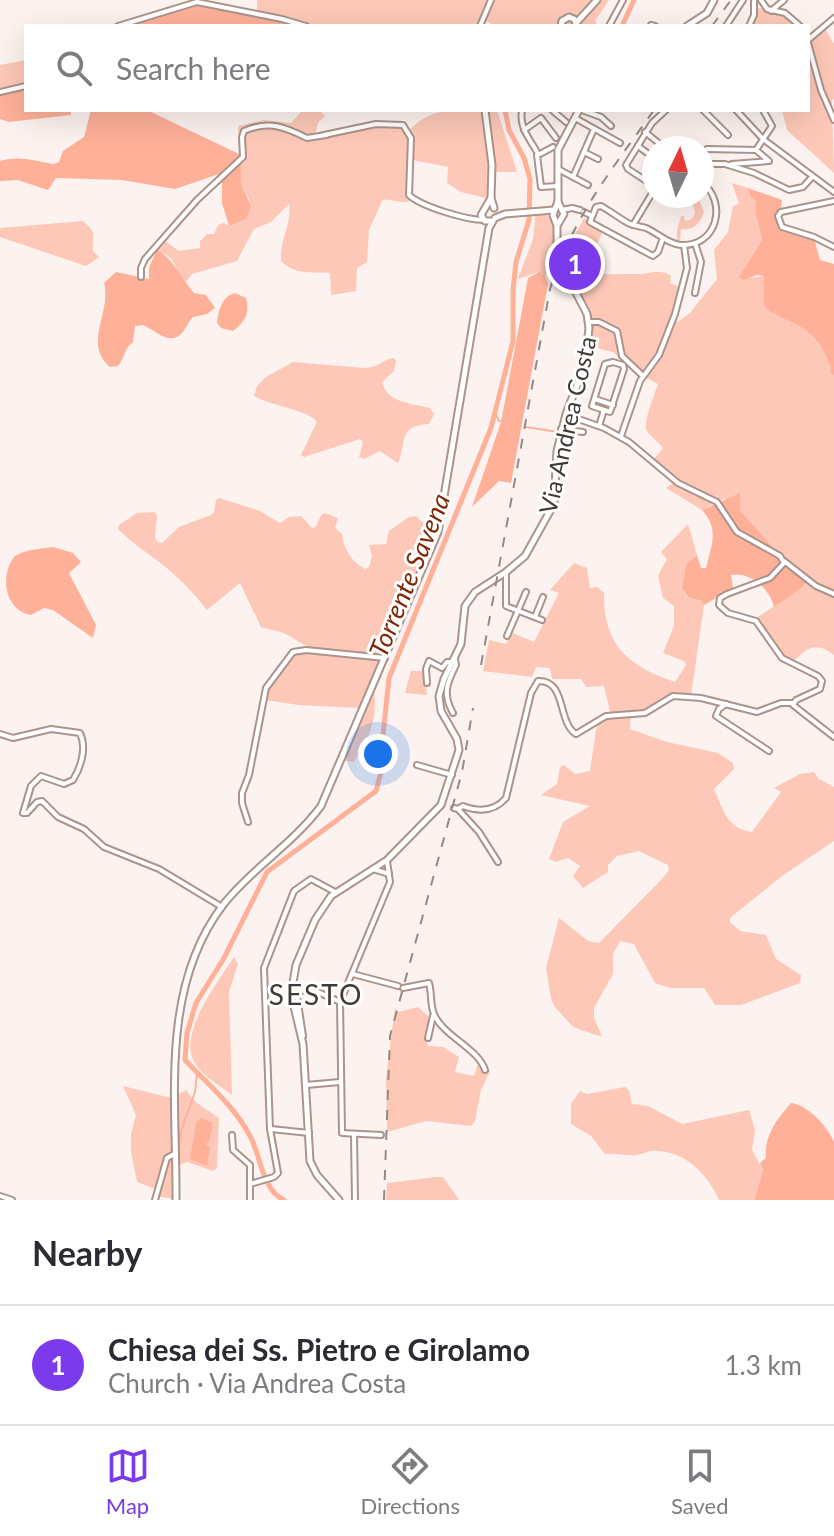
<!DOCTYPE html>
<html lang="en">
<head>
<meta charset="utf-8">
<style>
	body { margin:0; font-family:Lato,sans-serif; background:#f2f2f3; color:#2b2b33 }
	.compass { position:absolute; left:642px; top:136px; width:72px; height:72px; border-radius:50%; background:#fff; box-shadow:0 8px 32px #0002; rotate:5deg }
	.you { position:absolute; left:378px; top:754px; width:28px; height:28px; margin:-20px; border:6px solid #fff; border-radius:50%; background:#1a73e8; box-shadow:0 0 0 12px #1a73e833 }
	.badge { display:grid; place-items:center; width:52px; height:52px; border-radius:50%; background:#7c3aed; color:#fff; font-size:26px; font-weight:700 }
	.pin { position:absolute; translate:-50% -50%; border:4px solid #fff; box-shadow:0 2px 8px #0006 }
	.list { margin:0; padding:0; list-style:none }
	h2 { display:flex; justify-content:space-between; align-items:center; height:104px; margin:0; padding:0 32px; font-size:34px }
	h2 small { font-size:26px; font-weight:400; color:#7c7c81 }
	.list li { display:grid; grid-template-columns:52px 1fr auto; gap:24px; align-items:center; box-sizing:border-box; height:120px; padding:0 32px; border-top:2px solid #e1e1e2 }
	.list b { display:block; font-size:30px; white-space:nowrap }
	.list p { margin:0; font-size:26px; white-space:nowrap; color:#7c7c81 }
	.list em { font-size:26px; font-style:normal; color:#7c7c81 }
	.icon { flex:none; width:44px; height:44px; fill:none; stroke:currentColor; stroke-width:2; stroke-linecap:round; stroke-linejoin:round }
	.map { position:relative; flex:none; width:834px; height:1200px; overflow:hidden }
	.search { position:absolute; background:#fff; box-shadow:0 8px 32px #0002; left:24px; right:24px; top:24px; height:88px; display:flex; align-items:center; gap:20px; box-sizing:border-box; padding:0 28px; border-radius:0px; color:#7c7c81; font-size:30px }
	.sheet { height:224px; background:#fff }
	nav { display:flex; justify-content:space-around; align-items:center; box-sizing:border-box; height:112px; border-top:2px solid #e1e1e2; background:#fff; font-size:22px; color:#7c7c81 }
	nav a { display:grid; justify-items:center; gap:4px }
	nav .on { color:#7c3aed }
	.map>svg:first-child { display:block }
	.green { fill:#fdc8b7 }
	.forest { fill:#feb098 }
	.water { fill:#ffb198 }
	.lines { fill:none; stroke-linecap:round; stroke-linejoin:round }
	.stream { stroke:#ffb198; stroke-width:2 }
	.river { stroke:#ffb198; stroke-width:5 }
	.minor-casing { stroke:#ab948c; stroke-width:8 }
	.major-casing { stroke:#ab948c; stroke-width:9 }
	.minor { stroke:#fff; stroke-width:4 }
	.major { stroke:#fff; stroke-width:5 }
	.rail { stroke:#948a87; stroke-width:2; stroke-dasharray:10 10; stroke-linecap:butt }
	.labels { text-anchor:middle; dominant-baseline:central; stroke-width:6; stroke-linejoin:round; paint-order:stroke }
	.street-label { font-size:24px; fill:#423835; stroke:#fff }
	.water-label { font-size:26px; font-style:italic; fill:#7f2705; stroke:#fff }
	.quarter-label { font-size:28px; letter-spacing:2px; fill:#423835; stroke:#fff }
</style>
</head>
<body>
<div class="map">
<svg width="834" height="1200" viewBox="0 0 834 1200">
	<rect width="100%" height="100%" fill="#fcf2ef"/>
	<!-- green -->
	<g class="green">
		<polygon points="257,0 609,0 595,21 598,26 494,26 485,20 480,26 304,26 257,14"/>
		<polygon points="764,8 784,12 799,26 750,26 755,9"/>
		<polygon points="825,29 834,44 834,98 832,101 834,173 787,130 782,110 808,110 808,38"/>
		<polygon points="26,60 26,85 0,92 0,65"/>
		<path d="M303 110H319L325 116 318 123 315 136C344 129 383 114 409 131 431 104 466 110 497 110L517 172H492L490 199 461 192 447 183 448 167 412 160 408 187 413 200C398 206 390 196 382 201L369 230 367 262 357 268 356 291 331 295 330 273C311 272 295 275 281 261 279 242 292 224 289 204L271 222 254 229 237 261 192 274 186 282 180 277 172 259 157 249 165 241 179 251 200 248V241L207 234H214L218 225 224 223 229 226 246 219 250 201 241 183 238 126 264 120 291 123Z"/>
		<path d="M732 183 748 188 750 196 756 202V217L762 240 743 271 750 278 764 276V305L767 310C795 326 814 326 827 359 831 370 831 360 830 372L834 376V655C815 641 807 648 793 662L779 654 758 617 800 589 770 544 740 510 739 501 723 499 702 510 666 488 672 484 673 476 654 459 663 448C659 442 648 435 646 429 644 420 655 393 658 384L637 373 613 352 588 346 589 326 571 278 574 279 577 272C597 275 615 274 634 274 651 275 654 268 671 275L670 283 682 288 674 317 678 322 690 313 717 279 714 250 728 232 733 206 739 204Z"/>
		<path d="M685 196H698L704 212C701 223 693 231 681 229L680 241 675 240 677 239V230L681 216H684L685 221C691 220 694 218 695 211L691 201 688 205 684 204Z"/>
		<polygon points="541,209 554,222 553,246 549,258 552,257 545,276 538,272 518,279 533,239 536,210"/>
		<polygon points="584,218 604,229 592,255 569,247"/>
		<path d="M83 221C98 234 92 234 93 251L99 257 86 266 0 237V228Z"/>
		<path d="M394 358 396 361 394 371 382 382C388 404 412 403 430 408L434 414 429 424C397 426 407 442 398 463L380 451 364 459 359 457 363 442 360 439 304 457 301 455 317 422C309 410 271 406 254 396L257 386 266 377 293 362 365 368C378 368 383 359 394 358Z"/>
		<path d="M219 498 260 511 280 523 289 517 301 516 312 528 316 527 321 515 325 513 338 518 335 528 342 534C344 550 351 561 365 569L369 567 372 556 369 545 386 544 389 531 409 517 416 516 421 521 444 526 374 685C377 719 372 733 354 762L340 760 361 708 299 705 265 700 268 684 289 655 308 647 284 633 261 627 240 583 207 610C190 588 170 569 147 553 136 545 128 539 118 529L119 525 137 513 154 512 157 515 155 537 157 542 162 543 179 527 211 515 214 512 216 500Z"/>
		<path d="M688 524 697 555 686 564 682 589 687 597 702 601 704 605 691 696C660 692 657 709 631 713L630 729 667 742 718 753 733 763 734 769 714 789C723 809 727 829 752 832L781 792 774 788 800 774 814 772 819 779 834 787V841L782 876 730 918V922L740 931 766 935 776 959 801 975 800 983 741 1005H715L704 988H671L655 983 634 944 620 941 613 954V974L594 1008V1017L602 1037 573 1027 554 1006 551 998 546 968 559 918 588 941 599 943 663 878 669 870 668 865 639 851 617 856 608 865V872L583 888 573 876 580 866 568 858 556 862 549 859 563 822 590 806 541 795 557 784 560 767 564 765 575 774 590 771 596 730 600 720 610 711 604 686 586 687 581 679H552L550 668 536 667 532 677 483 671 489 640 506 644 513 633 534 642 559 593 550 590 574 563 587 568 590 588 597 587 604 593C603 646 629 666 675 682L686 665 684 661 663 653 674 626V606L663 598 658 576 667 559 661 552Z"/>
		<polygon points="411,671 425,671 427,695 405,693"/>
		<path d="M234 957 238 964 229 992 232 1095C219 1085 204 1077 195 1063 176 1035 220 979 234 957Z"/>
		<polygon points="418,1007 429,1017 426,1039 428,1046 443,1047 459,1057 455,1072 474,1076 479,1060 490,1071 481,1090 475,1121 471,1126 426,1121 387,1132 386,1077 395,1008 398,1012"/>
		<path d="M123 1086 167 1097H174L186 1090C194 1104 206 1108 219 1118L217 1168 213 1171 187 1162 175 1167 174 1199 156 1196 155 1189 137 1182 131 1152V1134L136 1115Z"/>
		<path d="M625 1087 629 1091 632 1104 648 1106 682 1124 749 1110 755 1130 752 1150 763 1170 754 1200H719C708 1175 686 1151 656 1151 649 1150 644 1154 637 1155 628 1156 616 1153 605 1154L591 1136 571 1124V1104L580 1091 587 1094Z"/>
		<polygon points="436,1177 443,1177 459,1200 386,1200 387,1183"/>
	</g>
	<!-- forest -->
	<g class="forest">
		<path d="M188 2 239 9 304 26H114C138 15 164 12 188 2Z"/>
		<polygon points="26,85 26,110 71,110 71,115 9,122 0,119 0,92"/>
		<path d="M91 110H147L241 155V183L251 206 246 219 229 226 222 203V173L175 189 122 180 56 178 48 190 18 180 0 181V161C19 155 35 161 54 164L59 162 63 151 84 137Z"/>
		<path d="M748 188 782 200 780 220 782 226 814 238 820 260 834 264V376L830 372C831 360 831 370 827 359 814 326 795 326 767 310L764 305V276L757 275 744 280 739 277 762 240 756 216V202L750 196Z"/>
		<path d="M157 249C174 260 181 278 194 293L206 295 215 308 207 314 193 317C188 322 186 329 181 334 169 346 155 330 143 325L135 326 133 342C125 347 124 359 118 366L110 367C82 343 112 313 104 283L116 272 149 279V268Z"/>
		<polygon points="539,272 545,276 548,284 511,483 499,481 472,507 501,422 528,278"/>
		<path d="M740 493V510L770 544 776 555 808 580 800 589 774 607C770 589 750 571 731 575L733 588 704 605 702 601 688 597 682 589 686 564 697 555 701 568H706C711 546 720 530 702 510Z"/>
		<path d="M53 547 73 553 81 562 69 573 96 625 93 638 53 610 44 608 31 615C3 610 0 573 15 556 26 549 41 549 53 547Z"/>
		<path d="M791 1103C808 1105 828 1127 834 1142V1200H754L763 1170 760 1163 766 1158C764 1136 777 1119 791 1103Z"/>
	</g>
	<!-- water -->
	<g class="water">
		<path d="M235 293 246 298C250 313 245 322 233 331L221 328 217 323C218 311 222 296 235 293Z"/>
		<polygon points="201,1118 213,1123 209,1142 205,1144 210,1147 207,1166 190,1159 196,1123"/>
	</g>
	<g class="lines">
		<!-- stream -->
		<g class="stream">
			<polyline points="169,26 170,24 193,23 196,26"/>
			<polyline points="0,102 26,93"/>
			<polyline points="495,413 499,421 517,425"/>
			<polyline points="526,427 558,432"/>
			<polyline points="178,1152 181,1131 195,1092 197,1073"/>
		</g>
		<!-- river -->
		<g class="river">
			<polyline points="622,26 634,0"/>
			<path d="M284 1200C262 1190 261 1156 250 1136 235 1107 207 1083 185 1060L187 1033 196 1003 224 958 267 872 376 791 386 754 383 735 389 678 491 428 513 341V290L516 262 529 220 530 179 524 158 509 130 505 110"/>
		</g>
		<defs>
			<g id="minor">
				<polyline points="761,0 767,9 785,13 800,26"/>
				<polyline points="771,11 784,0"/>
				<polyline points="651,25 655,26"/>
				<polyline points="118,26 197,2 282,19 306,26"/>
				<polyline points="480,26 491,0"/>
				<polyline points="609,26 623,0"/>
				<polyline points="726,26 743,0"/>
				<polyline points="749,26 754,15 754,0"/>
				<polyline points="808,40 834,18"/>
				<polyline points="808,43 821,90 834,120"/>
				<polyline points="0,92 26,86"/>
				<path d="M522 110C519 127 529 138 537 152"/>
				<polyline points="552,110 566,122"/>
				<polyline points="582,110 601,117 611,126"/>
				<polyline points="703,110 728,135"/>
				<polyline points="736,110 763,139 834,192"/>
				<polyline points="575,118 620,143"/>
				<polyline points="524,130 541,118 556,138"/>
				<polyline points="645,132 665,148"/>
				<path d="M324 135 376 124 403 125 411 138 409 195C422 207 467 220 484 220"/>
				<polyline points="638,146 654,158"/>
				<polyline points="707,149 756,150 772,126 763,110"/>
				<polyline points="584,152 598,159"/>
				<polyline points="540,154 553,147"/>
				<polyline points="537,155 541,187 558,186"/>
				<polyline points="710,164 725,164 754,173 789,190 803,187 812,177"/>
				<polyline points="732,164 769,161 756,150"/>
				<polyline points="558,169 588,185"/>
				<polyline points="573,177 594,129"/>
				<polyline points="654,186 628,169 626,165 652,123 666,110"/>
				<polyline points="834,201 781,212 778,216 782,227 814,237 834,247"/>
				<polyline points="562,210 572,208 580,210"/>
				<polyline points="584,212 592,216"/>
				<polyline points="633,225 654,190"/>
				<path d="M663 238 658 252 653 256 590 222 596 207 601 206C610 211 619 218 628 223 634 226 640 226 646 228 658 233 668 244 681 245 717 247 728 203 702 182"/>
				<polyline points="695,243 701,262 695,293"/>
				<path d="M141 277V268L145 259 197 200 243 157 242 137 244 131C269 120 285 127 307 138L326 135"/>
				<polyline points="589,322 599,322 617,331 622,356 643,376"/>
				<polygon points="613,362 623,365 624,369 610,412 592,406 605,364"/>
				<polyline points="595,399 613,405"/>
				<polyline points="567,415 604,428 629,442 678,483 717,502 737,532 780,556 784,563 770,578 727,594 720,598 719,605 728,613 756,621 782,658 818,676 822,681 820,689 796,700 793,705 834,737"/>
				<polyline points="599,426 604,410"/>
				<polyline points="561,429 583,432"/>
				<polyline points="621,436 640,381 659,355 675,314 687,268 684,245"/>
				<polyline points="784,561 816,586 834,594"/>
				<polyline points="506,572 506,606 542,620"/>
				<polyline points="535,617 543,597"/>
				<polyline points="507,636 526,592"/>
				<polyline points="427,683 426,669 429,661 442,668 447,662 453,662"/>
				<polyline points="726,704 719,709 716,716 769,751"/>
				<path d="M453 713C442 694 447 683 456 665L455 659"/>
				<path d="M0 734 13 738 51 729 80 733C87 748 81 767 73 780L64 784 41 776 31 786 23 813H27L37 802 42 801 58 817 84 829 104 847 159 869 222 907"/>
				<polyline points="417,765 452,775"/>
				<path d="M454 808 458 809 463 806C479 812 494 812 506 798L531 693 538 681C567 680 557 722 576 734L606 716 645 713 673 696 701 698 757 712 781 703H793"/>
				<polyline points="458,809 479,832 498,862"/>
				<polyline points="248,822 242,803 242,793 249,775 266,688 293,652 306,650 385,658"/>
				<polyline points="373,869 389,874"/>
				<polyline points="353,974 398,986"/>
				<path d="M403 988 429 983C432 993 430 1005 434 1014 442 1035 479 1049 485 1070"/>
				<polyline points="303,1036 296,990 318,992 340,1002"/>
				<polyline points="428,1038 433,1016"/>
				<polyline points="306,1085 340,1082"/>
				<polyline points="271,1129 309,1133"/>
				<polyline points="354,1134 355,1200"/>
				<polyline points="232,1135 233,1150 250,1165 250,1184"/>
				<polyline points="381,1135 342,1133 340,1002 390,882 387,861"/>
				<polyline points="0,1196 12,1200"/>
				<polyline points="155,1200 167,1158 176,1153"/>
				<polyline points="250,1200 250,1184 274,1177 278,1173 270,1129 264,968 294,891 311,879 335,892"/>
			</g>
			<g id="major">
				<polyline points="576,23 597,0"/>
				<polyline points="561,26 562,21 569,17 574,19 577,25"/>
				<polyline points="687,26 707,13 714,0"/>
				<polyline points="485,110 492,165 491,198 494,208"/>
				<polyline points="491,198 481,215 485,221 491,221"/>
				<polyline points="495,218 505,214 554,210"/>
				<polyline points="558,224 564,214 558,202"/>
				<path d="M176 1200C177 1102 159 989 223 905 252 868 293 844 321 806L438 532 489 228 493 221"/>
				<polyline points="339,1200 317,1175 310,1161 303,1044 291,994 296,965 315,920 331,896 387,860 441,805 459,750 457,739 441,711 439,696 444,679 461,644 465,606 475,592 506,572 525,556 554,504 557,451 566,414 585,364 589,328 587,314 557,256 557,226 553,215 558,201 558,150 579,110"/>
			</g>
		</defs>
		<!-- minor casing -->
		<use href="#minor" class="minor-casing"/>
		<!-- major casing -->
		<use href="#major" class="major-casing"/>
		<!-- minor -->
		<use href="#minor" class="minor"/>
		<!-- major -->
		<use href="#major" class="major"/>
		<!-- rail -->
		<g class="rail">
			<polyline points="712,26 731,0"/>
			<path d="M481 665 550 289C574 215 611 171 654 110"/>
			<polyline points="384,1200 390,1036 462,772 473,708"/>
		</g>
	</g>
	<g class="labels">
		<!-- street labels -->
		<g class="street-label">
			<text transform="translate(567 425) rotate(-77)">Via Andrea Costa</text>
		</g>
		<!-- water labels -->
		<g class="water-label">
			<text transform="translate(409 575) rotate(-68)">Torrente Savena</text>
		</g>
		<!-- quarter labels -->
		<g class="quarter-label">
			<text x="316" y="994">SESTO</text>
		</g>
	</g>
</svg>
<svg class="compass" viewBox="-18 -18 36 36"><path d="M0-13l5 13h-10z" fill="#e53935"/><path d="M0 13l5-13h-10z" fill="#7c7c81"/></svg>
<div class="you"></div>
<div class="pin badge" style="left:575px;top:264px">1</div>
<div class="search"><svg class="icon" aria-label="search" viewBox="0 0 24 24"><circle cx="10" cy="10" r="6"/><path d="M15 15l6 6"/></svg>Search here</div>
</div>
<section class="sheet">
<h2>Nearby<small></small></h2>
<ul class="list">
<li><span class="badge">1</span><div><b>Chiesa dei Ss. Pietro e Girolamo</b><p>Church · Via Andrea Costa</p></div><em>1.3 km</em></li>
</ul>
</section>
<nav>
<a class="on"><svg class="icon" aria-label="map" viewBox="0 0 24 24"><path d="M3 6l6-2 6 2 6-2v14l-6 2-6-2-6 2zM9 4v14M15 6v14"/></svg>Map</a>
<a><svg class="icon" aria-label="directions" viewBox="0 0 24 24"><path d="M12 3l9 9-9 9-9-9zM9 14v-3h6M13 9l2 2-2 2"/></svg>Directions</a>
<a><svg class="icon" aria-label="saved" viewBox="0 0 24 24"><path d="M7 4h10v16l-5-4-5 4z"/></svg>Saved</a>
</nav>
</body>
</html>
